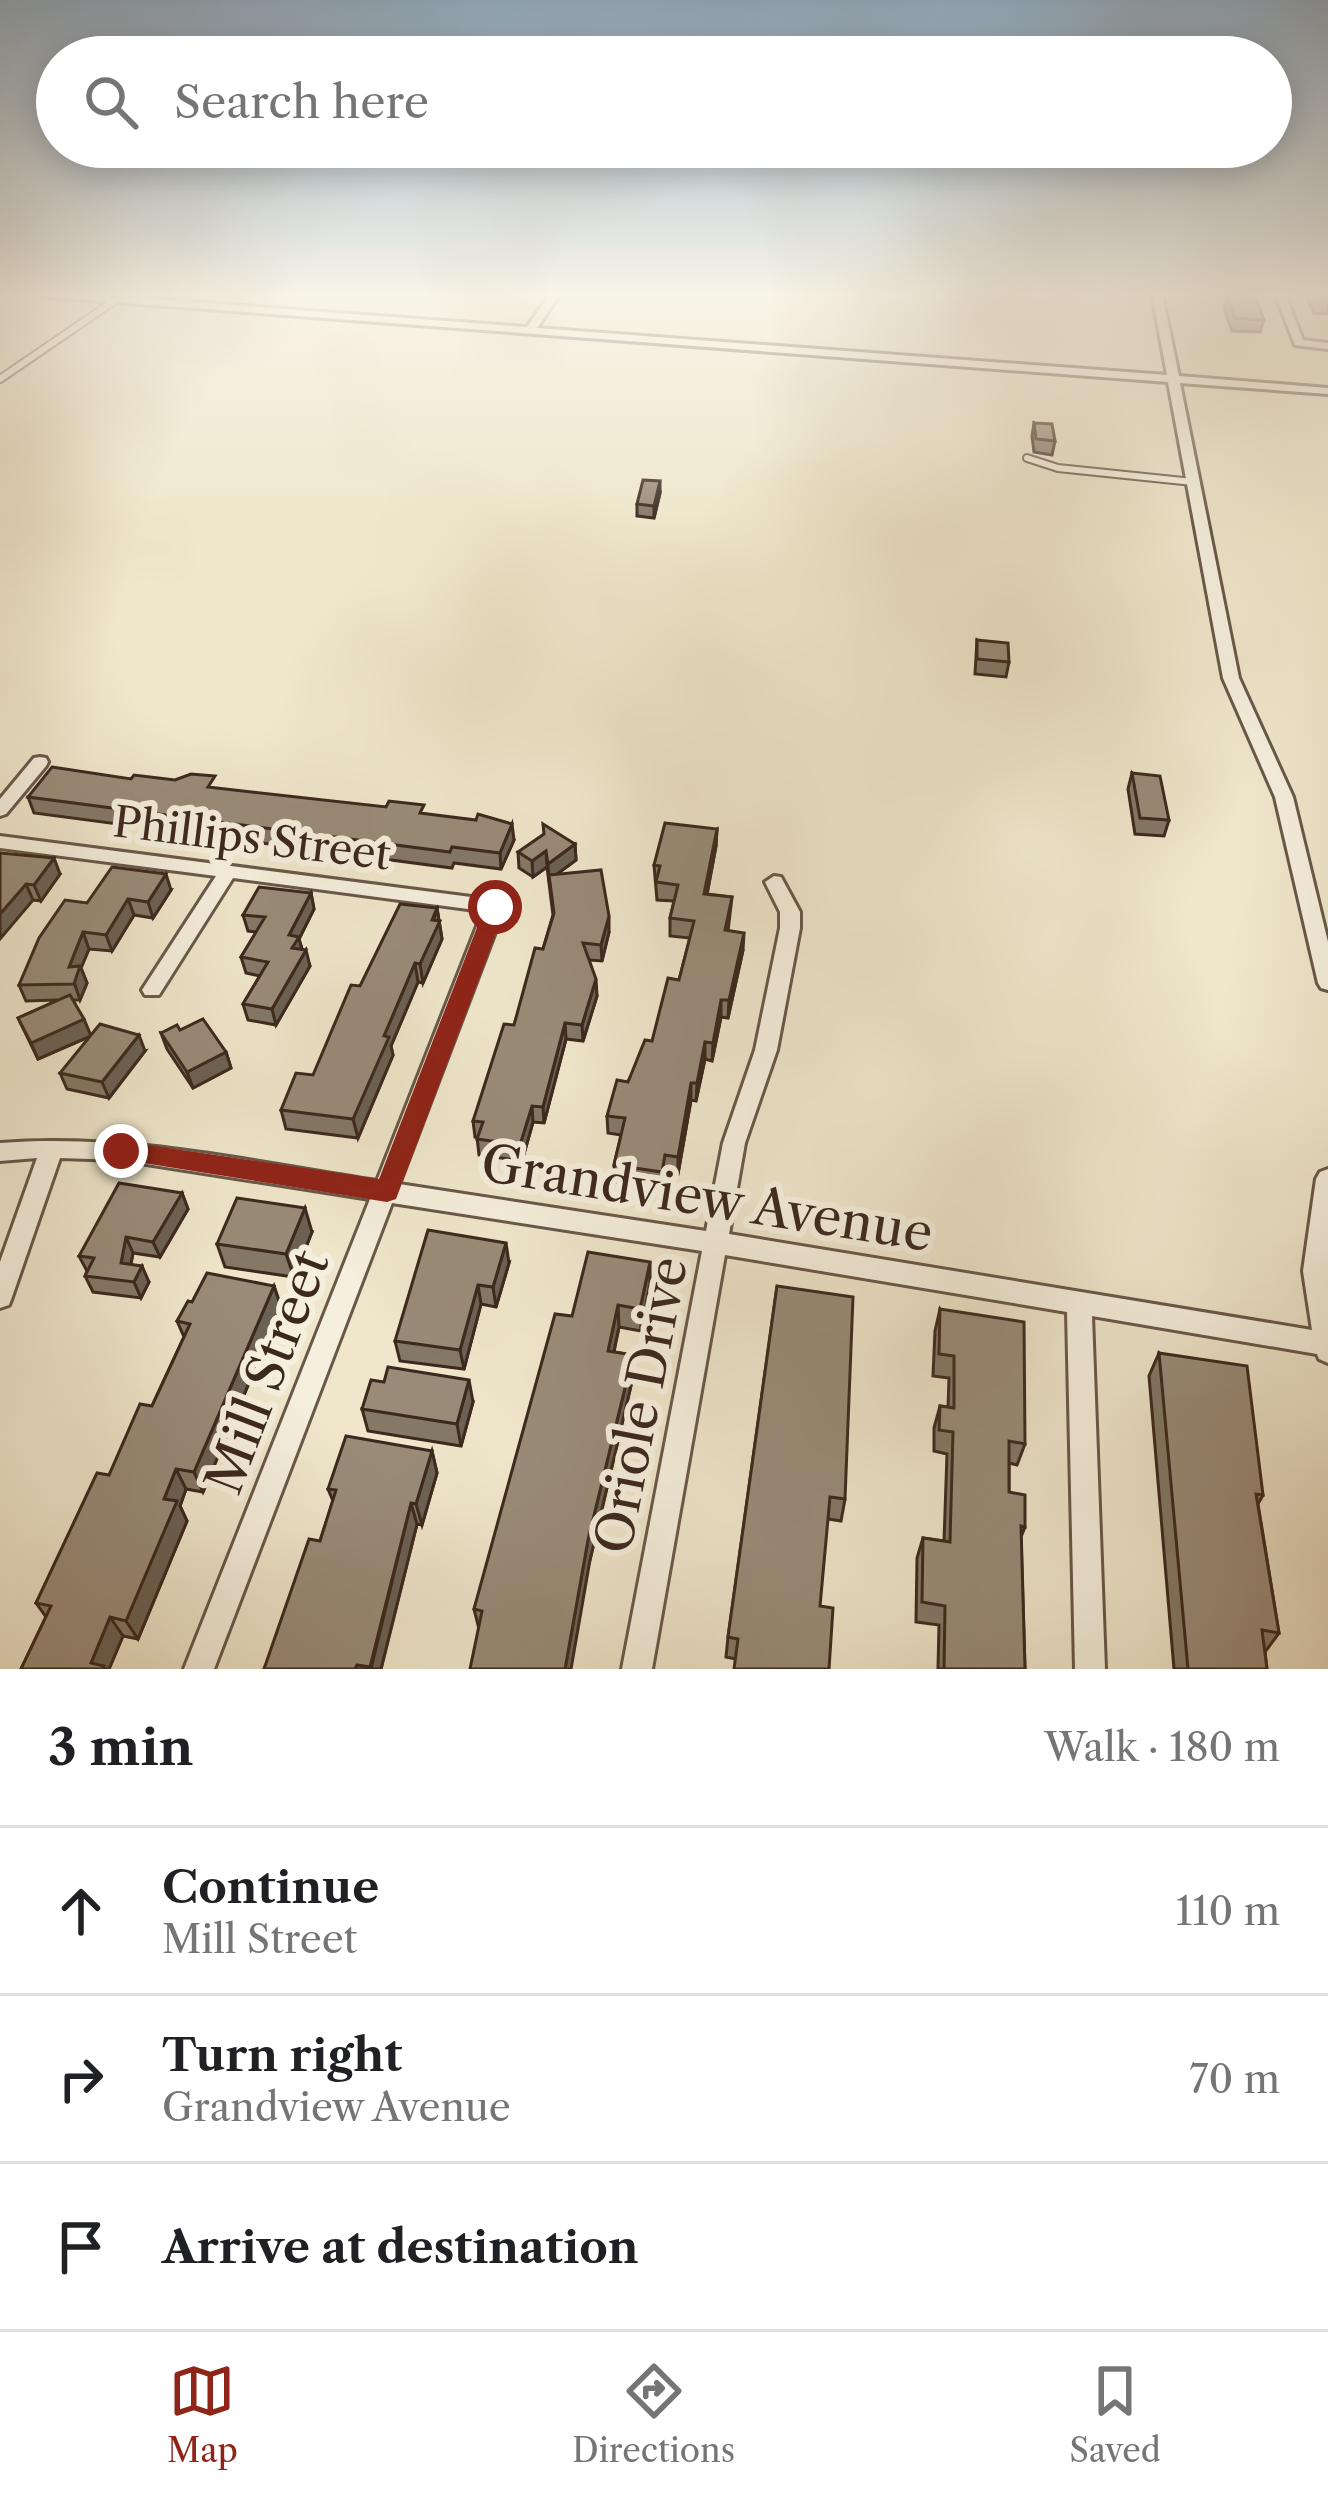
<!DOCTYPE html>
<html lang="en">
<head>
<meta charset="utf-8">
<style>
	body { margin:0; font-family:"Libre Caslon Text",serif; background:#f2f2f2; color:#202124 }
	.stop { position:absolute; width:36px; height:36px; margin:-27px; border:9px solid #8f2418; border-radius:50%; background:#fff }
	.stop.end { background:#8f2418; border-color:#fff; box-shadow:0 3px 12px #0008 }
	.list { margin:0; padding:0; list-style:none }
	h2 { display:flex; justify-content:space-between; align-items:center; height:156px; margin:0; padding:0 48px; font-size:51px }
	h2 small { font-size:39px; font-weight:400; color:#757577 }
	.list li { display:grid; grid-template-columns:78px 1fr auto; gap:36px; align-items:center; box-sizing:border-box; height:168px; padding:0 48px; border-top:3px solid #e0e0e0 }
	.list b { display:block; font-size:45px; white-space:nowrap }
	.list p { margin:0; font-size:39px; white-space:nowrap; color:#757577 }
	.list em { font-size:39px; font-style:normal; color:#757577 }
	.icon { flex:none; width:66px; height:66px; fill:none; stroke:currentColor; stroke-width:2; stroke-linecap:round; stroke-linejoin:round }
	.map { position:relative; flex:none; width:1328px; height:1669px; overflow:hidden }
	.search { position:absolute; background:#fff; box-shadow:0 6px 30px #0003; left:36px; right:36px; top:36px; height:132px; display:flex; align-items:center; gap:30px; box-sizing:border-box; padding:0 42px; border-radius:66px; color:#757577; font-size:45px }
	.sheet { height:660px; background:#fff }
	nav { display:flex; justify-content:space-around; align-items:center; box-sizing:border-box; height:168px; border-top:3px solid #e0e0e0; background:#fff; font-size:33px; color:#757577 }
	nav a { display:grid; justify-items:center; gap:6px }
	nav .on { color:#8f2418 }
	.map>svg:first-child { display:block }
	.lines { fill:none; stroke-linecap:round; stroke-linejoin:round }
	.service-casing { stroke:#695849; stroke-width:10 }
	.minor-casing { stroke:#695849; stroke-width:6 }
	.service { stroke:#f5efdd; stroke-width:6 }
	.minor { fill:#f5efdd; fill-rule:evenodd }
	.wall { fill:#847867; stroke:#3c291e; stroke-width:3 }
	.shaded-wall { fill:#6b6154; stroke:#3c291e; stroke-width:3 }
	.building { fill:#998b78; stroke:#3c291e; stroke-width:3 }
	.route { fill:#8f2418 }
	.labels { text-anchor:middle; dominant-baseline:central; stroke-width:12; stroke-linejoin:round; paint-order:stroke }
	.street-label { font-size:42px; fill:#3c291e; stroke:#f5efdd }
	.near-street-label { font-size:51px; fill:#3c291e; stroke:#f5efdd }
</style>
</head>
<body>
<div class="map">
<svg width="1328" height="1669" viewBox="0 0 1328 1669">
	<rect width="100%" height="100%" fill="#efe6cb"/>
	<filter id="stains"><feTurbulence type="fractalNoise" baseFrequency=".00167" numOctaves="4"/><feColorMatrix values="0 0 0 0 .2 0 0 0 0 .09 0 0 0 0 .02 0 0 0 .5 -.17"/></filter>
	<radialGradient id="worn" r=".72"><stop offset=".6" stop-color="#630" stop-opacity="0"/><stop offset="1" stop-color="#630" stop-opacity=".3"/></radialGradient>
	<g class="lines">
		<defs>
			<g id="service">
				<polyline points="0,379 117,299"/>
				<polyline points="1027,458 1058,468 1193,482"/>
			</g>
			<g id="minor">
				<polygon points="42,294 84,294 527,327 550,294 560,294 537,328 1167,375 1152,294 1162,294 1179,376 1328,388 1328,394 1180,383 1239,678 1293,797 1328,942 1328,990 1321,988 1318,983 1275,797 1223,678 1168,382 47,297"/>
				<polygon points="1275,294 1285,294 1303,340 1328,343 1328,349 1295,345"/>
				<polygon points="40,757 46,758 48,762 46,766 6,814 0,816 0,799 34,758"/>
				<path d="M0 836 502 901 505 906 399 1184 706 1231 723 1143 755 1050 780 928V912L765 882 774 876 781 877 800 912V928L777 1050 745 1143 729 1234 1312 1330 1303 1271 1316 1179 1320 1172 1328 1169V1363L1319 1359 1317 1354 1092 1316 1105 1669H1075L1067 1312 725 1255 652 1669H622L702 1251 392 1203 214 1669H184L370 1199 121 1160 60 1158 12 1297 9 1305 0 1308V1262L37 1158 0 1161V1143C127 1133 252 1162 377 1181L483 911 233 878 159 995H145L142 990 216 876 0 848Z"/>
			</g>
		</defs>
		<!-- service casing -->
		<use href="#service" class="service-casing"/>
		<!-- minor casing -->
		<use href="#minor" class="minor-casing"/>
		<!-- service -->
		<use href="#service" class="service"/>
		<!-- minor -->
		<use href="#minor" class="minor"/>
	</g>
	<!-- wall -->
	<g class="wall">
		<polygon points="1305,294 1328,294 1328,314 1314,313"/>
		<polygon points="1227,297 1264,320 1260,332 1232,331 1224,309"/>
		<polygon points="1034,423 1055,441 1052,455 1034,452 1032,436"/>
		<polygon points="660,493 654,518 637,516 637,504"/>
		<polygon points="977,640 1009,662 1006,677 975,674"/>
		<polygon points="1132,773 1169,820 1164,836 1135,834 1128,789"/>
		<polygon points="131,779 426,814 514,840 501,869 454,863 452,868 34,813 28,797"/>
		<polygon points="717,829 716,846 707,894 732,897 728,931 743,950 728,1018 721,1017 712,1061 705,1059 696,1101 691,1100 678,1174 665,1172 662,1189 615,1182 614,1165 621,1135 608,1133 607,1116 652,1041 679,980 690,938 670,936 670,918 674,901 657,900 654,865"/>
		<polygon points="575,844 576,860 557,874 609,932 602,961 589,960 597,996 583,1041 566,1039 544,1123 533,1122 522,1161 479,1155 477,1137 475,1137 473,1121 514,1025 543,949 553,915 547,867 533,877 519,868 518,852"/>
		<polygon points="0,853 60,874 41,901 33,900"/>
		<polygon points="171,890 153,918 134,915 112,951 89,949 81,968 87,983 80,1000 73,1000 91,1036 38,1059 18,1018 58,1000 26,1001 19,985 87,903"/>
		<polygon points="311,893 314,909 299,939 302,949 310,966 276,1025 248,1020 243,1004 260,976 246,973 241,957 257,932 248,931 243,915"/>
		<polygon points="437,908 442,939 423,983 418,982 391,1046 393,1055 358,1138 286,1129 281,1110 313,1075"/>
		<polygon points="161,1033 226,1052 231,1068 193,1088 167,1049"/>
		<polygon points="145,1051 109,1098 67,1089 60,1073"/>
		<polygon points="182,1193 188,1209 160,1257 133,1253 131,1264 149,1282 141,1298 93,1292 85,1276 87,1271 79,1256"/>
		<polygon points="312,1232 294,1277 225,1267 217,1244"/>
		<polygon points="509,1263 496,1307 481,1304 464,1369 400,1361 395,1341"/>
		<polygon points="650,1284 641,1331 619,1327 614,1352 633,1355 633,1377 590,1560 479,1629 474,1609 572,1316"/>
		<polygon points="274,1286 281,1307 203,1492 186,1489 180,1506 187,1521 138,1639 123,1636 109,1669 21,1669 46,1617 36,1603 109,1475 152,1406 184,1337 177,1321 192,1302"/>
		<polygon points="777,1286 845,1499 841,1521 828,1519 736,1659 726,1657 728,1637"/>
		<polygon points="940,1309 1025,1444 1017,1465 1009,1463 1009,1492 1025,1527 1021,1537 1025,1669 938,1669 939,1625 916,1622 917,1558 923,1538 944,1541 947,1454 934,1451 934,1428 940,1406 948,1407 949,1378 933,1376 935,1331"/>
		<polygon points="1159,1353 1263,1495 1258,1504 1279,1633 1265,1652 1267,1669 1174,1669 1149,1376"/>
		<polygon points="473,1402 461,1446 368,1431 362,1409"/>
		<polygon points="432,1451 437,1473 422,1525 417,1524 381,1669 264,1669 320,1541 333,1501 328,1489"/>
	</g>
	<!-- shaded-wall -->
	<g class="shaded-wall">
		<polygon points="660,481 660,493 654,518 654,506"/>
		<polygon points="512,824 514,840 501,869 500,853"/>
		<polygon points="717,829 716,846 704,911 704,894"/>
		<polygon points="575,844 576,860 549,880 548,864"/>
		<polygon points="546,851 547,867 533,877 532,861"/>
		<polygon points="54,858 60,874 41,901 34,885"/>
		<polygon points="166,874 171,890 153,918 148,902"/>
		<polygon points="26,884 33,900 0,939 0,914"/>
		<polygon points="311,893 314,909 299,939 303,953 296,964 289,935"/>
		<polygon points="128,899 134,915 112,951 106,935"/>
		<polygon points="437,908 442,939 423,983 420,964"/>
		<polygon points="609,916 609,932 602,961 601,945"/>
		<polygon points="83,932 89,949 81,968 87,983 80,1000 69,967"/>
		<polygon points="744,933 743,950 728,1018 729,1000"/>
		<polygon points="306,950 310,966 276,1025 272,1009"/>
		<polygon points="415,963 418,982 391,1046 393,1055 358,1138 353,1119 384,1036"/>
		<polygon points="596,979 597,996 583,1041 582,1025"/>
		<polygon points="721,1000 721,1017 712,1061 713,1043"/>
		<polygon points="84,1019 91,1036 38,1059 31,1043"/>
		<polygon points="565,1023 566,1039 544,1123 543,1107"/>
		<polygon points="139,1035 145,1051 109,1098 102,1082"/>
		<polygon points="705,1042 705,1059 696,1101 697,1083"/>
		<polygon points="226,1052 231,1068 193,1088 187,1072"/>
		<polygon points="691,1083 691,1100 678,1174 678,1157"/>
		<polygon points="532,1106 533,1122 522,1161 520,1145"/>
		<polygon points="182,1193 188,1209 160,1257 153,1242"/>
		<polygon points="305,1208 312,1232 294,1277 286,1254"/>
		<polygon points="126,1237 133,1253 128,1278 121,1263"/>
		<polygon points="506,1243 509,1263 496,1307 493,1287"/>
		<polygon points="650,1262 650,1284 641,1331 640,1309"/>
		<polygon points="142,1266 149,1282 141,1298 134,1282"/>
		<polygon points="478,1285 481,1304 464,1369 460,1350"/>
		<polygon points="274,1286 281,1307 203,1492 194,1472"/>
		<polygon points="618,1305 619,1327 609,1373 608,1351"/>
		<polygon points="633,1355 633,1377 590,1560 571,1669 565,1669 588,1540"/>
		<polygon points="469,1380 473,1402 461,1446 457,1424"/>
		<polygon points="432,1451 437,1473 422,1525 416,1504"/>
		<polygon points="176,1469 186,1489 180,1506 187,1521 138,1639 126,1621 164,1499"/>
		<polygon points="411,1503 417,1524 381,1669 371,1669"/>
		<polygon points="110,1617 123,1636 109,1669 95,1669 91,1663"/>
	</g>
	<!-- building -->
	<g class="building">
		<polygon points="1314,294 1328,294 1328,301 1317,301"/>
		<polygon points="1227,297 1256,299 1264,320 1235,318"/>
		<polygon points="1034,423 1052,424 1055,441 1036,439"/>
		<polygon points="643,480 660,481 654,506 637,504"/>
		<polygon points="977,640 1008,643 1009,662 977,659"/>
		<polygon points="52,767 131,779 134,775 175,780 191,774 215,776 208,787 386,807 389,801 424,805 420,813 476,820 478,814 512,824 500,853 452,847 450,852 28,797"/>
		<polygon points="1132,773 1160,776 1169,820 1140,818"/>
		<polygon points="665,823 717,829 704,894 732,897 725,930 744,933 729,1000 721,1000 713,1043 705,1042 697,1083 691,1083 678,1157 665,1155 662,1172 614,1165 625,1118 607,1116 617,1080 628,1082 645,1040 652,1041 668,978 679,980 694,921 670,918 678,885 656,882 660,866 654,865"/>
		<polygon points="543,824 575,844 548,864 546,851 532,861 518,852 544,834"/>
		<polygon points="0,853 54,858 34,885 26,884 0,914"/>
		<polygon points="112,867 166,874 148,902 128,899 106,935 83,932 69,967 80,966 74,984 19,985 39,938 65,900 87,903"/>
		<polygon points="601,870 609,916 601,945 583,943 596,979 582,1025 565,1023 543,1107 532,1106 520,1145 477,1139 483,1122 473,1121 504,1024 514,1025 535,948 543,949 554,913 549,875"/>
		<polygon points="259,887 311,893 289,935 299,937 292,948 306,950 272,1009 243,1004 268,962 241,957 265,917 243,915"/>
		<polygon points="400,904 437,908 432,920 440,921 420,964 415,963 384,1036 389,1037 353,1119 281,1110 296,1073 313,1075 351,985 360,986"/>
		<polygon points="70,995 84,1019 31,1043 18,1018"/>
		<polygon points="203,1019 226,1052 187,1072 161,1033 177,1025 180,1030"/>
		<polygon points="100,1024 139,1035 102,1082 60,1073"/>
		<polygon points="119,1183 182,1193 153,1242 126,1237 121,1263 142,1266 134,1282 85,1276 94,1258 79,1256"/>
		<polygon points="237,1198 305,1208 286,1254 217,1244"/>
		<polygon points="428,1230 506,1243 493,1287 478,1285 460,1350 395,1341"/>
		<polygon points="588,1252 650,1262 640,1309 618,1305 608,1351 633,1355 588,1540 565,1669 470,1669 482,1611 474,1609 555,1314 572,1316"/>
		<polygon points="207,1273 274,1286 194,1472 176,1469 164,1499 177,1501 126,1621 110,1617 91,1663 104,1666 103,1669 21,1669 51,1606 36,1603 97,1473 109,1475 140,1404 152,1406 190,1324 177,1321 188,1301 192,1302"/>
		<polygon points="777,1286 853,1297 845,1499 830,1497 820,1606 833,1608 829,1669 734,1669 738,1639 728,1637"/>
		<polygon points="940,1309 1024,1322 1025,1444 1009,1441 1009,1492 1025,1495 1025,1527 1021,1526 1025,1669 944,1669 945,1606 922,1602 923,1538 950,1542 953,1432 939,1430 940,1406 954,1408 954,1356 939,1354"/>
		<polygon points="1159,1353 1247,1366 1263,1495 1256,1494 1279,1633 1262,1630 1267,1669 1188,1669"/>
		<polygon points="388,1367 469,1380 457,1424 362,1409 371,1380 384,1382"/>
		<polygon points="346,1436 432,1451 416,1504 411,1503 370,1667 357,1665 355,1669 264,1669 309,1539 320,1541 336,1490 328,1489"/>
	</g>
	<!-- sky -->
	<linearGradient id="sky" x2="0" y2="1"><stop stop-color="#92aec5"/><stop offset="0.56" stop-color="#f8f4e8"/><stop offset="1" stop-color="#f8f4e8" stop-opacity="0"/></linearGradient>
	<rect width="1328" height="527" fill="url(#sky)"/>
	<!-- route -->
	<polygon class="route" points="495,899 506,907 396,1199 387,1202 112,1158 109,1151 121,1141 379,1179 485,907"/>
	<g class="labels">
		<!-- street labels -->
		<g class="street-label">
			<text transform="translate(252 838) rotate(7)">Phillips Street</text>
		</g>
		<!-- near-street labels -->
		<g class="near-street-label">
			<text transform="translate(707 1198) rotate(9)">Grandview Avenue</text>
			<text transform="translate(267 1372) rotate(-69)">Mill Street</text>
			<text transform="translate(641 1405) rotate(-79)">Oriole Drive</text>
		</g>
	</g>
	<rect width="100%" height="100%" filter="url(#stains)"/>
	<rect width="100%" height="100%" fill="url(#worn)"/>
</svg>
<div class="stop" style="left:495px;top:907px"></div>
<div class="stop end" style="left:121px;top:1151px"></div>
<div class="search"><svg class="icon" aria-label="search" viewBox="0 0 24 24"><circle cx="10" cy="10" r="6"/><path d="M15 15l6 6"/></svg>Search here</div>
</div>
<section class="sheet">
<h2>3 min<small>Walk · 180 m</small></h2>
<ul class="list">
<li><svg class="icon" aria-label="ahead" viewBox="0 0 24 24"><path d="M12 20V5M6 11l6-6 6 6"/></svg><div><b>Continue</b><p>Mill Street</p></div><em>110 m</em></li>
<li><svg class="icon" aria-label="right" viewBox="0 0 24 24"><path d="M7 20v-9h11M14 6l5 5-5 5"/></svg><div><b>Turn right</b><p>Grandview Avenue</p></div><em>70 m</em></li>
<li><svg class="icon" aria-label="arrive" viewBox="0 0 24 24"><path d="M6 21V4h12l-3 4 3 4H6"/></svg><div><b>Arrive at destination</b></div></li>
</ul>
</section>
<nav>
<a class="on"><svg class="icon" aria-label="map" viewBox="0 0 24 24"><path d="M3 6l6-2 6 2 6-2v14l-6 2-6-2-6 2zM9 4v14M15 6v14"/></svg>Map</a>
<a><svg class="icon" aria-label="directions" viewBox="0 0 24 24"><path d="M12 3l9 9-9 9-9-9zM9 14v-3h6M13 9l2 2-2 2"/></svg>Directions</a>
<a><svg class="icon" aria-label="saved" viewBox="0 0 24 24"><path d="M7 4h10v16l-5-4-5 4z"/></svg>Saved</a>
</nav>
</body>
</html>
